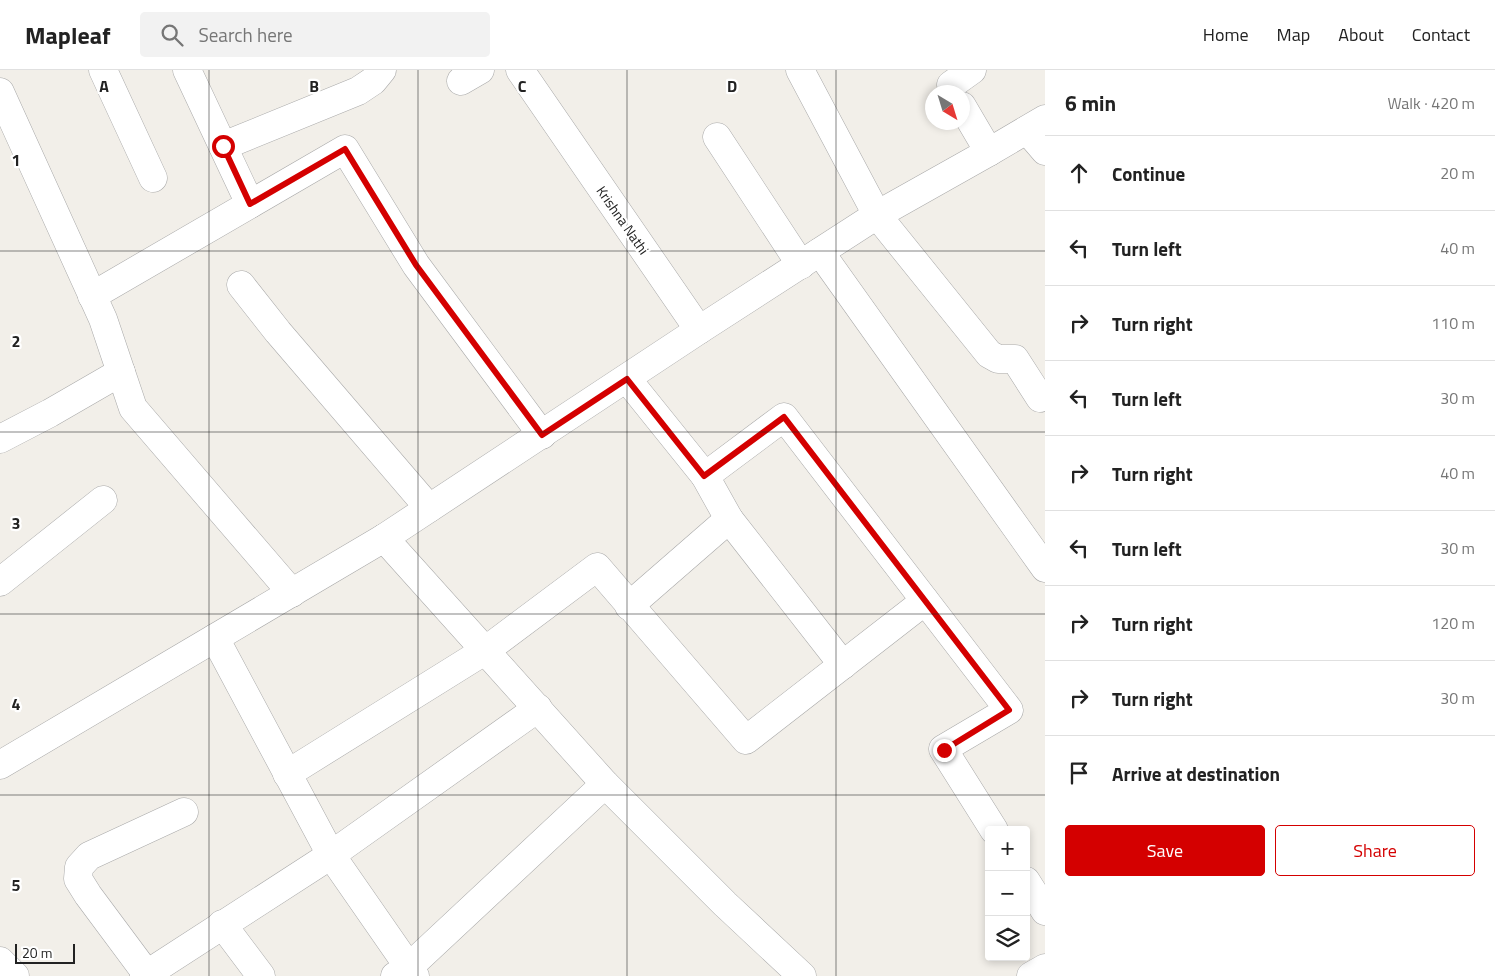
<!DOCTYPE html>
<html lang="en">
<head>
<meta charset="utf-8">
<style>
	body { margin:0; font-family:"Titillium Web",sans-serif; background:#f2f2f2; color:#222 }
	.controls { position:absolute; right:15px; bottom:15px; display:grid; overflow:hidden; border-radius:5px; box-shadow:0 2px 8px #0003 }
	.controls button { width:45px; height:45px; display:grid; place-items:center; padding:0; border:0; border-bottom:1px solid #e0e0e0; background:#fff; color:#222; font:25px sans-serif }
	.compass { position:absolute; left:925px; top:15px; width:45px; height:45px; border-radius:50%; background:#fff; box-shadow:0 2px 8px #0003; rotate:142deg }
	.scale { position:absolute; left:15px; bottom:12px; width:60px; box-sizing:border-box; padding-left:5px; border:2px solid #222; border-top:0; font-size:14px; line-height:18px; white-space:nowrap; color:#222; -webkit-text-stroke:4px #fff; paint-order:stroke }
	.stop { position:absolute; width:15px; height:15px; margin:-11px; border:4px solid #d40000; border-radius:50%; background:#fff }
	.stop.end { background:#d40000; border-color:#fff; box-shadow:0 1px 5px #0008 }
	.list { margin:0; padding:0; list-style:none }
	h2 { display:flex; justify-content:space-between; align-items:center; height:65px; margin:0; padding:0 20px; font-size:21px }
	h2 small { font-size:16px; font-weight:400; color:#767676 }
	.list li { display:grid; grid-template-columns:32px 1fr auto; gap:15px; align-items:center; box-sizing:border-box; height:75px; padding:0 20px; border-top:1px solid #e0e0e0 }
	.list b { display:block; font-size:19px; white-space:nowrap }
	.list em { font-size:16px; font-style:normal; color:#767676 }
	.actions { display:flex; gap:10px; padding:15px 20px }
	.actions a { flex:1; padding:11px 0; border:1px solid #d40000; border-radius:5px; text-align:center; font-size:18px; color:#d40000 }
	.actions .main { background:#d40000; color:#fff }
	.icon { flex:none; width:28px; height:28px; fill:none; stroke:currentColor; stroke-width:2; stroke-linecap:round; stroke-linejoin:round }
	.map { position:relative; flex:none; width:1045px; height:906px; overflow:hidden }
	header { display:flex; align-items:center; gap:30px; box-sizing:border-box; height:70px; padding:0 25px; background:#fff; border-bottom:1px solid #e0e0e0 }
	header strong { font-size:24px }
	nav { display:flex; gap:28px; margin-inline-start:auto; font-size:18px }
	.search { width:350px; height:45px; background:#f2f2f2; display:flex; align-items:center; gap:12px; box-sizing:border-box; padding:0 18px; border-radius:5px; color:#767676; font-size:19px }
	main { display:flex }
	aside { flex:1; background:#fff }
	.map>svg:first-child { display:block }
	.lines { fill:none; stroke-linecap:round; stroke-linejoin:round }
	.minor-casing { stroke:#a9a9a9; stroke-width:29 }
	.minor { stroke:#fff; stroke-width:28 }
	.route { stroke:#d40000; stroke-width:6 }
	.grid { fill:none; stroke:#222; stroke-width:1; stroke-opacity:0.55 }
	.labels { text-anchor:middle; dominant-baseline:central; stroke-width:4.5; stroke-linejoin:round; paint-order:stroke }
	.street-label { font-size:14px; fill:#222; stroke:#fff }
	.grid-label { font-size:16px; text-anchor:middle; font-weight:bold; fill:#222; stroke:#fff; stroke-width:4.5; stroke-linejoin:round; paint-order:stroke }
</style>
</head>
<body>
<header>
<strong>Mapleaf</strong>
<div class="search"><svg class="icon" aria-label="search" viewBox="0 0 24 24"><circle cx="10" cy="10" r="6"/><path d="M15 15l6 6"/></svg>Search here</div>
<nav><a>Home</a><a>Map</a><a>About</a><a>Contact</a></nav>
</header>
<main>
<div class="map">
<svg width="1045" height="906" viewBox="0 0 1045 906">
	<rect width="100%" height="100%" fill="#f2efe9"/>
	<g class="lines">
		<defs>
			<g id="minor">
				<polyline points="103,0 153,108"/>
				<polyline points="187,0 250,134"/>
				<polyline points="520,0 699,260"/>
				<polyline points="461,11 480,0"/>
				<polyline points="951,15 972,0"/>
				<polyline points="0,22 103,249 133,338 292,523"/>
				<polyline points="962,36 989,82"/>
				<polyline points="1045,49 989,82 877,145 989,284 998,289 1015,289 1040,328 1045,325"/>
				<polyline points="1027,60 1045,81"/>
				<polyline points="717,67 801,195"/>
				<polyline points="223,76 358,21 373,11 382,0"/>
				<polyline points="820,182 1045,498"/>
				<polyline points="241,215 278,262 429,438"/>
				<polyline points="92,226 345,79 416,195 542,365"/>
				<polyline points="627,309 705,406 784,347 1009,640 943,679 994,760"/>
				<polyline points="0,369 50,343 121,302"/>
				<polyline points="705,406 729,449 843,595"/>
				<polyline points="384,468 605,714 725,834 802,906"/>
				<polyline points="0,512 103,430"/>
				<polyline points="629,536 729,449"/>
				<polyline points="215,568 331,785 538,638"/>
				<polyline points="0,695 384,468 699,260 877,145 800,0"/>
				<polyline points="287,704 486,580 597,497 746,670 925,531"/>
				<polyline points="1026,811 1045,841"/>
				<polyline points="222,854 261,906"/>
				<polyline points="0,891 15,906"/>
				<polyline points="146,903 88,825 78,809 79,797 89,786 184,742"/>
				<polyline points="144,906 331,785 415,906"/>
				<polyline points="395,906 409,897 605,714"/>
				<polyline points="1031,906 1045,898"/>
			</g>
		</defs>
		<!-- minor casing -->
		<use href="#minor" class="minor-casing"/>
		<!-- minor -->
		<use href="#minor" class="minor"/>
	</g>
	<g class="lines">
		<!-- route -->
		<polyline class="route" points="223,76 250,134 345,79 416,195 542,365 627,309 704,406 784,347 1009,640 944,680"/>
	</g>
	<!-- grid -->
	<path class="grid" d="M209 0V906M418 0V906M627 0V906M836 0V906M0 181H1045M0 362H1045M0 544H1045M0 725H1045"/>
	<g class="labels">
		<!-- street labels -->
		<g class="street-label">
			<text transform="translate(623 150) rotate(55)">Krishna Nathi</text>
		</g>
	</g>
	<g class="grid-label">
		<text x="104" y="22">A</text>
		<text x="314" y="22">B</text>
		<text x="522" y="22">C</text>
		<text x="732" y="22">D</text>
		<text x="16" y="96">1</text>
		<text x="16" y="277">2</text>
		<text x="16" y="459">3</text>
		<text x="16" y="640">4</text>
		<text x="16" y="821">5</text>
	</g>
</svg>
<div class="controls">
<button>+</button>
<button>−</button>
<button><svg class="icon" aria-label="layers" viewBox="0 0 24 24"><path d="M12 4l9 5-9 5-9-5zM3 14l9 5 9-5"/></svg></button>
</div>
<svg class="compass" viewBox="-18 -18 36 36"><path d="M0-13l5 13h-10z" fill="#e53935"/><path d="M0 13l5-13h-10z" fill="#767676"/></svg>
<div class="scale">20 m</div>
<div class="stop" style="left:223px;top:76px"></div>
<div class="stop end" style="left:944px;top:680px"></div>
</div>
<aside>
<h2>6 min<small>Walk · 420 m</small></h2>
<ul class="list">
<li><svg class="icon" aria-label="ahead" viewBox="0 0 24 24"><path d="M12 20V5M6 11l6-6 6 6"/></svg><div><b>Continue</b></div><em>20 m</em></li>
<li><svg class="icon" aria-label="left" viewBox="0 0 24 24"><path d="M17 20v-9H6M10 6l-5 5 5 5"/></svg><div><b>Turn left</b></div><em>40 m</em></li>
<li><svg class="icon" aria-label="right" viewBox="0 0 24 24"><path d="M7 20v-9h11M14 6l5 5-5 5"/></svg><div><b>Turn right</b></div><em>110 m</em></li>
<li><svg class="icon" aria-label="left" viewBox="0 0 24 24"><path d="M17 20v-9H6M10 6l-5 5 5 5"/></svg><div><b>Turn left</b></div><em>30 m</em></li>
<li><svg class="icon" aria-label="right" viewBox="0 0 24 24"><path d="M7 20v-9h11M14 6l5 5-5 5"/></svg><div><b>Turn right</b></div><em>40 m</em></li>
<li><svg class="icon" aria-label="left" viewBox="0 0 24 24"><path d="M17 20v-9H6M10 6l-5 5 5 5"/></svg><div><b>Turn left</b></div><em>30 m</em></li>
<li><svg class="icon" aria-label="right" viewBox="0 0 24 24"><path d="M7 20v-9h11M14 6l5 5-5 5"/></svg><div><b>Turn right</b></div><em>120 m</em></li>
<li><svg class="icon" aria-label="right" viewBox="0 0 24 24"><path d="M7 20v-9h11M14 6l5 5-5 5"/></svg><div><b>Turn right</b></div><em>30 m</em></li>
<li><svg class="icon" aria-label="arrive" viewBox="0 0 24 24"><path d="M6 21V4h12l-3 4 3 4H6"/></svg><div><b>Arrive at destination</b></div></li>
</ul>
<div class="actions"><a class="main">Save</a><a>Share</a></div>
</aside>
</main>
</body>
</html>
